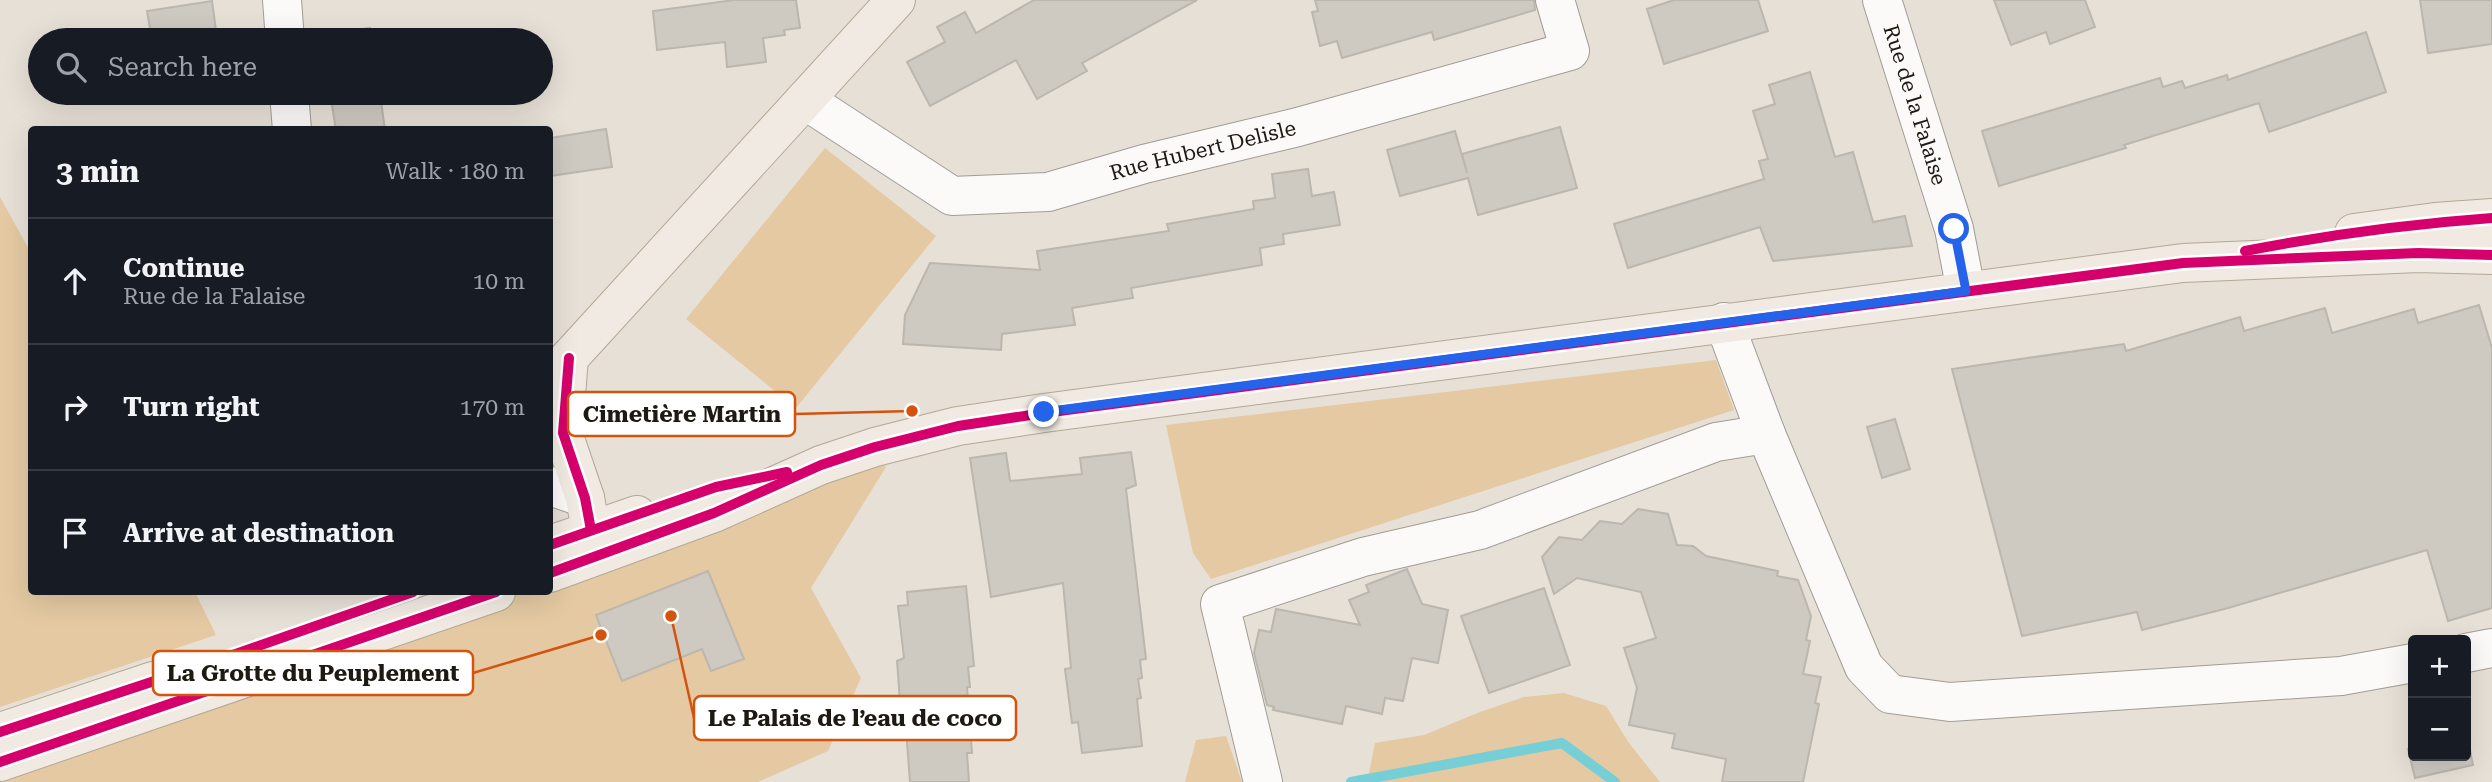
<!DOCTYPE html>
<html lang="en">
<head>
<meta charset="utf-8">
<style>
	body { margin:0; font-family:"Roboto Serif",serif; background:#20242c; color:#f1f3f6 }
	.controls { position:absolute; right:21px; bottom:21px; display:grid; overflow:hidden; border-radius:7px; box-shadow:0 7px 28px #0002 }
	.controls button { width:63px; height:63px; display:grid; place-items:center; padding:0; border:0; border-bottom:2px solid #363941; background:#171b24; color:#f1f3f6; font:35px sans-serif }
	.stop { position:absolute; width:21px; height:21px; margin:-16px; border:5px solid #2563eb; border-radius:50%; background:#fff }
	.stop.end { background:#2563eb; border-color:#fff; box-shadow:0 2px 7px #0008 }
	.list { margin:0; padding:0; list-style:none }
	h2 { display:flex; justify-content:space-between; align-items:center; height:91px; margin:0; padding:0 28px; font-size:30px }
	h2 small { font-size:23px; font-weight:400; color:#9ea1a6 }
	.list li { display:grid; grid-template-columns:46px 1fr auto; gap:21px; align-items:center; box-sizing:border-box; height:126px; padding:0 28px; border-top:2px solid #363941 }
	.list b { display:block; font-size:26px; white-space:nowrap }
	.list p { margin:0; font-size:23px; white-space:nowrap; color:#9ea1a6 }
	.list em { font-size:23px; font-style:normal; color:#9ea1a6 }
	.icon { flex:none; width:38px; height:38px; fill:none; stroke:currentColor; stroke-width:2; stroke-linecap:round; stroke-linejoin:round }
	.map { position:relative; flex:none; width:2492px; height:782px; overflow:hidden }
	.search { position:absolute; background:#171b24; box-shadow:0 7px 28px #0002; left:28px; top:28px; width:525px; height:77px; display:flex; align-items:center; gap:18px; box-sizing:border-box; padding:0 24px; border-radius:38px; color:#9ea1a6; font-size:26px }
	.panel { position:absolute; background:#171b24; box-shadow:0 7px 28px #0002; left:28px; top:126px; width:525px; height:469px; border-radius:7px }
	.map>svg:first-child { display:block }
	.green { fill:#e4c9a2 }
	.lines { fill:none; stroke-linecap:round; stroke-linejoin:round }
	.stream { stroke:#76ced6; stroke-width:10 }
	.building { fill:#cec9c1; stroke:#bbb6ae; stroke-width:2 }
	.minor-casing { stroke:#a19c95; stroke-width:40 }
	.major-casing { stroke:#b3a897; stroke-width:40 }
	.minor { stroke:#fbfaf9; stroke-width:38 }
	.major { stroke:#f0eae2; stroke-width:38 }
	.cycleway-casing { stroke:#fff; stroke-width:15 }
	.cycleway { stroke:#d6006c; stroke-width:10 }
	.route { stroke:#2563eb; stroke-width:9 }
	.labels { text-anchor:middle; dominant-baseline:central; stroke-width:6; stroke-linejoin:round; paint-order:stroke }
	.street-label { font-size:21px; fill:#1d1913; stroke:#fff }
	.leader { fill:none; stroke:#d4530d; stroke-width:2.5 }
	.callout-dot { fill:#d4530d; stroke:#fff; stroke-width:2.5 }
	.callout { fill:#fff; stroke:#d4530d; stroke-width:2.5 }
	.callout-label { font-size:23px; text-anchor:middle; font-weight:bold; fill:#1d1913 }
</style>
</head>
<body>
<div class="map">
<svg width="2492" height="782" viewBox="0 0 2492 782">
	<rect width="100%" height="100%" fill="#e7e0d6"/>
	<!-- green -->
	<g class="green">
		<polygon points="825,148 936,236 796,408 686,319"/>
		<polygon points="0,197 31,253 32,592 195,592 216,635 0,707"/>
		<polygon points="1716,360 1734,410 1211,579 1193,553 1166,425"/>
		<polygon points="875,447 886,467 811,588 861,678 828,751 758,782 0,782 0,762 490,592 550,592"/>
		<polygon points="1564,693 1606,706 1629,743 1660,782 1370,782 1369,773 1375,743 1424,735 1480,712 1524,697"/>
		<polygon points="1226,736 1242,782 1185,782 1196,740"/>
	</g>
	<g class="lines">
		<!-- stream -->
		<polyline class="stream" points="1351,782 1562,743 1615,782"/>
	</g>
	<!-- building -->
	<g class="building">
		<polygon points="734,0 796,0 800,28 784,30 785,35 763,38 766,62 727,67 725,42 657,50 653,11"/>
		<polygon points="1034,0 1197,0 1082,63 1087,71 1037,99 1016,60 930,106 907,62 945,42 937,27 965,12 976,33"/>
		<polygon points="1315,0 1534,0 1535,10 1434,40 1432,32 1342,58 1337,41 1320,46 1312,12 1318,11"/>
		<polygon points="1674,0 1758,0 1768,31 1664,64 1647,9"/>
		<polygon points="1994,0 2085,0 2095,27 2050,44 2046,32 2011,45"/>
		<polygon points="2420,0 2492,0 2492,44 2428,53"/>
		<polygon points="212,1 217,38 202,40 152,40 147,11"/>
		<polygon points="370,28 371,40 329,40 329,34"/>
		<polygon points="2366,32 2386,92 2269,132 2259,103 2124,145 2126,148 1999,186 1982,131 2160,78 2163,87 2182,81 2185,88 2227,75 2228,80"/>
		<polygon points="1810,72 1835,157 1853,152 1873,222 1905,216 1912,246 1773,261 1760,227 1628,268 1614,224 1764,179 1759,161 1768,159 1753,111 1775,104 1769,85"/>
		<polygon points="330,93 380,93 385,130 336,130"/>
		<polygon points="1560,127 1577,188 1478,215 1468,178 1400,196 1387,150 1455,131 1467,173 1462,154"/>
		<polygon points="606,129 612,167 550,176 550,138"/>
		<polygon points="1308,169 1312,196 1334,192 1340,225 1283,234 1284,244 1260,248 1262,265 1131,288 1133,298 1072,308 1075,325 1002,334 1001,350 903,344 905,315 930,263 1040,270 1037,251 1169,231 1167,224 1254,209 1253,201 1275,198 1272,174"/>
		<polygon points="2479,305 2492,348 2492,608 2448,621 2427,550 2228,608 2142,630 2137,612 2022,636 1952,369 2124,344 2126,351 2240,317 2244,331 2325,308 2332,333 2414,309 2418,323"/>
		<polygon points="1895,419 1910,469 1882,478 1867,427"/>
		<polygon points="1131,452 1136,485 1126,489 1146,659 1140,660 1142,678 1138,679 1141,698 1137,699 1142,746 1082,753 1078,722 1072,723 1065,669 1071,668 1063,583 991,597 970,458 1006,453 1010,481 1082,474 1080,458"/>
		<polygon points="1638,509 1668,514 1677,545 1693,546 1706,556 1778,571 1777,576 1798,580 1811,616 1806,640 1810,641 1803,674 1821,677 1815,703 1819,704 1803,782 1722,782 1726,759 1672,748 1675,734 1629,725 1637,688 1624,648 1656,638 1641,592 1577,578 1554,594 1542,557 1559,537 1582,540 1600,521 1622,524"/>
		<polygon points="1407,569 1422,604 1448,610 1438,663 1412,658 1403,701 1385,698 1382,714 1346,706 1342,724 1273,710 1274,707 1267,705 1254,653 1259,630 1271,632 1276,609 1360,625 1349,600 1369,592 1366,585"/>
		<polygon points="708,571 744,659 711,671 702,649 622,681 596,615"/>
		<polygon points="966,586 974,666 968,667 970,687 967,687 972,753 967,753 969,782 910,782 905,715 901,715 897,661 904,658 898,606 908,605 907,592"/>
		<polygon points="1544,588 1570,665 1489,693 1461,616"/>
		<polygon points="2467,735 2473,765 2415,778 2408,749 2413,748 2413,756 2466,756"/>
	</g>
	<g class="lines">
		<defs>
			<g id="minor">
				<polyline points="282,0 285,40"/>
				<path id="s1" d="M1882 0 1954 229 1966 291"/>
				<polyline points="289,93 292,130"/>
				<path id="s2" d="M805 100 952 196 1048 192 1144 164 1298 127 1570 51 1555 0"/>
				<polyline points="1724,322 1766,434 1864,667 1890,694 1950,702 2341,676 2413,663"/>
				<polyline points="550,486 585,498"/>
				<polyline points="2466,653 2492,648"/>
				<polyline points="1263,782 1220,604 1363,557 1480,530 1716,442 1766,434"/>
			</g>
			<g id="major">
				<polyline points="2354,233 2435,222 2492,218"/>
				<polyline points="569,358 563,433 585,498 591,530 587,554"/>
				<polyline points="550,384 569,358 896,0"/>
				<polyline points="550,545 637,515"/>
				<polyline points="550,573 714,513 821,465 875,447 958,426 1044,413 2183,263 2418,253 2492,255"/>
				<polyline points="0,732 153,681"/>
				<polyline points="0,762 496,592"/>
			</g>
		</defs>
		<!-- minor casing -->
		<use href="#minor" class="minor-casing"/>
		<!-- major casing -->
		<use href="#major" class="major-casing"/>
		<!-- minor -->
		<use href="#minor" class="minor"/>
		<!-- major -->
		<use href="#major" class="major"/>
		<defs>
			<g id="cycleway">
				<path d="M2245 251C2327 235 2409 224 2492 218"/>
				<polyline points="569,358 563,433 585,498 591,530"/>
				<polyline points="550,545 716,487 787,472"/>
				<polyline points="550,573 714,513 821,465 875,447 958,426 1044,413 2183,263 2418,253 2492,255"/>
				<polyline points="0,732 224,658 413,592"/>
				<polyline points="0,762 496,592"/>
			</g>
		</defs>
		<!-- cycleway casing -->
		<use href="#cycleway" class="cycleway-casing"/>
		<!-- cycleway -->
		<use href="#cycleway" class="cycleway"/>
	</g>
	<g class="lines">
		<!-- route -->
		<polyline class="route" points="1044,412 1966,291 1954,229"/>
	</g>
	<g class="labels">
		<!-- street labels -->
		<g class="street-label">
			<text stroke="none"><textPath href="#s1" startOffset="110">Rue de la Falaise</textPath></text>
			<text stroke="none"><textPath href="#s2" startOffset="432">Rue Hubert Delisle</textPath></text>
		</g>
	</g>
	<!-- callouts -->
	<path class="leader" d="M912 411L795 414M601 635L473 673M671 616L694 718"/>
	<g class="callout-dot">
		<circle cx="912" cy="411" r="7"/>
		<circle cx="601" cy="635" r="7"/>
		<circle cx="671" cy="616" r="7"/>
	</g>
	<g class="callout">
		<rect x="568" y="392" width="227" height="44" rx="7"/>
		<rect x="153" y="651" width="320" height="44" rx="7"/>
		<rect x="694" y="696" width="322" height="44" rx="7"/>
	</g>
	<g class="callout-label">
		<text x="682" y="422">Cimetière Martin</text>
		<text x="313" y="681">La Grotte du Peuplement</text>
		<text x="855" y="726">Le Palais de l’eau de coco</text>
	</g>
</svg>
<div class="controls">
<button>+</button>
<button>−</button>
</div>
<div class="stop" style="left:1954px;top:229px"></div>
<div class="stop end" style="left:1044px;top:412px"></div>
<div class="search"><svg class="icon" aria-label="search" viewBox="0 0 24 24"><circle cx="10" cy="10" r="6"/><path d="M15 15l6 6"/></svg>Search here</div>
<section class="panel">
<h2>3 min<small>Walk · 180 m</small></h2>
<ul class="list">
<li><svg class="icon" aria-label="ahead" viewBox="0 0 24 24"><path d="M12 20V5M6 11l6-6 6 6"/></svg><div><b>Continue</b><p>Rue de la Falaise</p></div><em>10 m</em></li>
<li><svg class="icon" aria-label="right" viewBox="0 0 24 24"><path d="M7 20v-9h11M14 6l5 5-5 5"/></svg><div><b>Turn right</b></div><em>170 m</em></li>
<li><svg class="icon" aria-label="arrive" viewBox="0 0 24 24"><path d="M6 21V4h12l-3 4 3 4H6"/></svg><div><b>Arrive at destination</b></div></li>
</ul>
</section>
</div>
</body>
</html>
